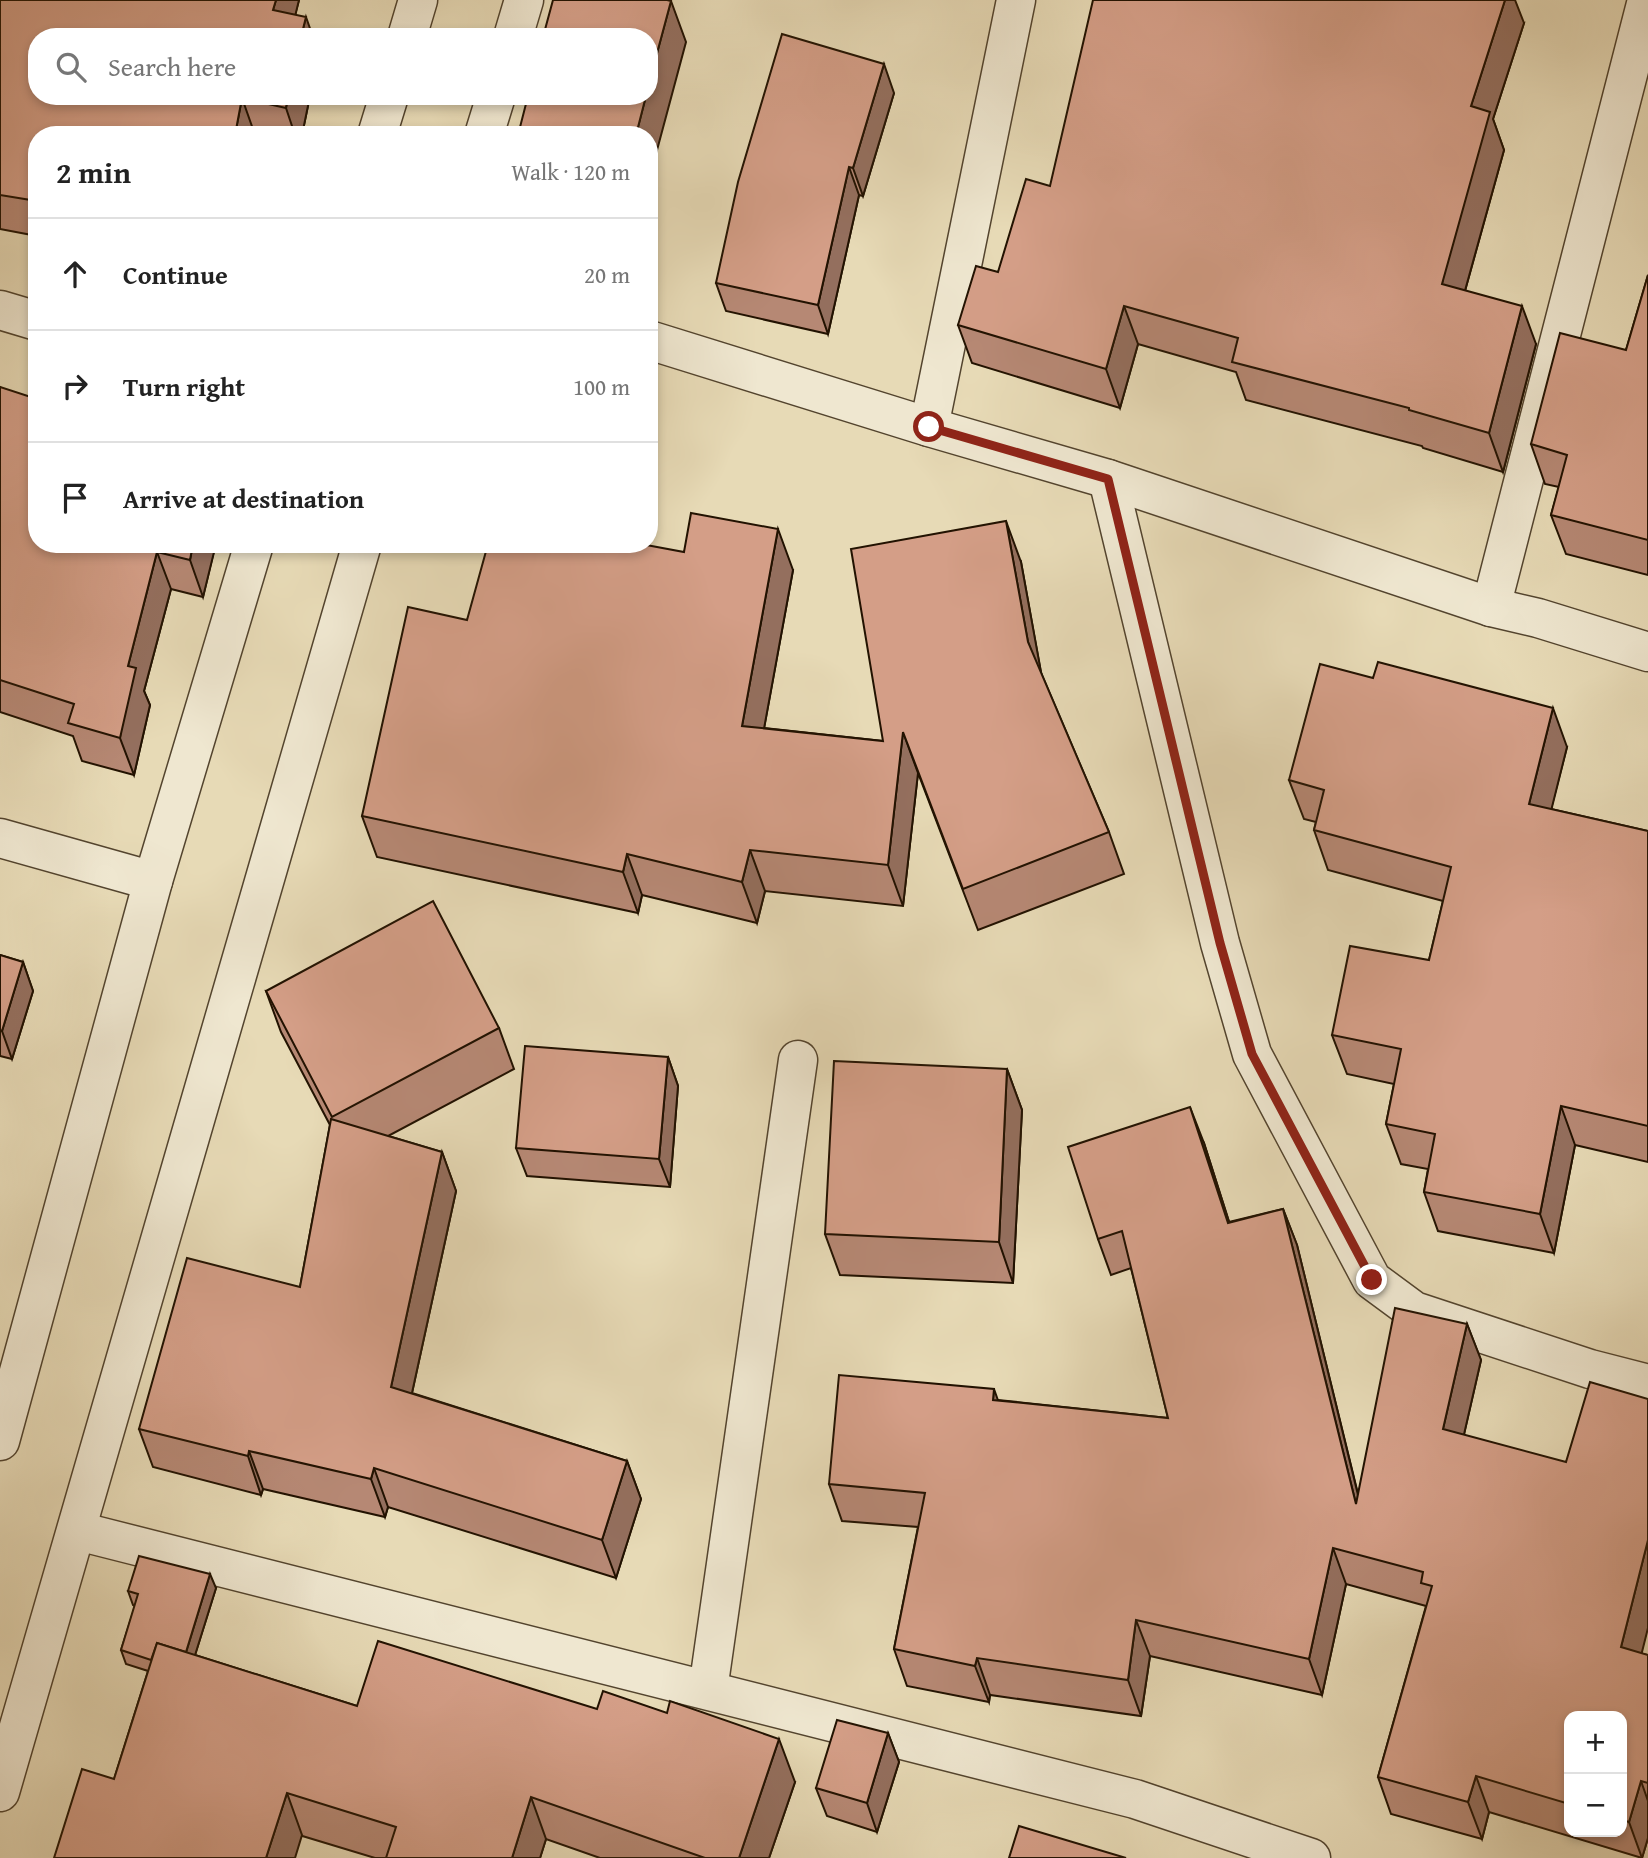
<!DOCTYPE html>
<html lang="en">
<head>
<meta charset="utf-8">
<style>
	body { margin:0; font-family:"Gentium Book Plus",serif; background:#f6f6f6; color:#222 }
	.controls { position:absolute; right:21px; bottom:21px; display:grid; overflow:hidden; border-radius:14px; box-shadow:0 4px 10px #0003 }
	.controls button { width:63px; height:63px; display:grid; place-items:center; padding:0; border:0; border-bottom:2px solid #e0e0e0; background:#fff; color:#222; font:35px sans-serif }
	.stop { position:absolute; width:21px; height:21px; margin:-16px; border:5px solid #8f2418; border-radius:50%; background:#fff }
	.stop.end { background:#8f2418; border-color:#fff; box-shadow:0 2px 7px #0008 }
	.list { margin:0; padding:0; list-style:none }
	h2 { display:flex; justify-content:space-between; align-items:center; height:91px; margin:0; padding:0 28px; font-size:30px }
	h2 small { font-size:23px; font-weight:400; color:#767676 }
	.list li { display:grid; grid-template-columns:46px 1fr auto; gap:21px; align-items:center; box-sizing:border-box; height:112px; padding:0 28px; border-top:2px solid #e0e0e0 }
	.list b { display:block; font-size:26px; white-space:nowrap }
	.list em { font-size:23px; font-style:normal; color:#767676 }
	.icon { flex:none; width:38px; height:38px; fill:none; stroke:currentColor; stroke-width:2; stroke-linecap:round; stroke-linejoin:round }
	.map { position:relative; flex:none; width:1648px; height:1858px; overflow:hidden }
	.search { position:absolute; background:#fff; box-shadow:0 4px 10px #0003; left:28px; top:28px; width:630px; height:77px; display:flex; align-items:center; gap:18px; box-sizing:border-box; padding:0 24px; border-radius:28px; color:#767676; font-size:26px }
	.panel { position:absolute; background:#fff; box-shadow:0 4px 10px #0003; left:28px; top:126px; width:630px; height:427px; border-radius:28px }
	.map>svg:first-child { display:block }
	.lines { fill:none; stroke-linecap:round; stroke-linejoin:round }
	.minor-casing { stroke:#53442e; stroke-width:41 }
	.minor { stroke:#efe7d0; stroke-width:38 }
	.wall { fill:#b68874; stroke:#221201; stroke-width:2; fill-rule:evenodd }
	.shaded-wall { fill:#946f5e; stroke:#221201; stroke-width:2 }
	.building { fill:#d49e87; stroke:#221201; stroke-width:2 }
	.route { stroke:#8f2418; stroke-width:9 }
</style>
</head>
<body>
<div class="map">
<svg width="1648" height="1858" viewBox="0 0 1648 1858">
	<rect width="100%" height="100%" fill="#e7dab6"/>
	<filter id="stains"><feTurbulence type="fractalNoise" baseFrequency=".00286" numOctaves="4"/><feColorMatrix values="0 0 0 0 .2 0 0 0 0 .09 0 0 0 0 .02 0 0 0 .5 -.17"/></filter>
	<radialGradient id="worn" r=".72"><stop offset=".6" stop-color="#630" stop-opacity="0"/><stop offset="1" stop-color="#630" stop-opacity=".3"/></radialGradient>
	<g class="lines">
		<defs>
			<g id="minor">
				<polyline points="407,37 418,0"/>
				<polyline points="513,37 524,0"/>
				<polyline points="377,135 389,96"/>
				<polyline points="484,135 496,96"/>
				<polyline points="0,310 37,321"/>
				<polyline points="649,340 929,427 1108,479 1491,607 1538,618 1648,652"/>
				<polyline points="929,427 1016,0"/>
				<polyline points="1108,479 1220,943 1252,1054 1372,1280 1414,1311 1590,1369 1648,1384"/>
				<polyline points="1491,607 1647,0"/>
				<polyline points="0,838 153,881"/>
				<polyline points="0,1441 153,881 254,544"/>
				<polyline points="78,1531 1135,1799 1311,1858"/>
				<polyline points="708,1690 798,1060"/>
				<path d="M0 1792C124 1377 238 959 362 544"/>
			</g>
		</defs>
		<!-- minor casing -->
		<use href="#minor" class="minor-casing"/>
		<!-- minor -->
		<use href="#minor" class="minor"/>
	</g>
	<!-- wall -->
	<g class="wall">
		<polygon points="0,0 299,0 295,15 37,96 310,96 302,135 37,135 37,236 0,229"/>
		<polygon points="1524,23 1493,119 1504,150 1465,291 1536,344 1503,472 1423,448 1422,446 1246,400 1236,372 1138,344 1120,408 972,363 958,325 998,272 1050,186"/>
		<polygon points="894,93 863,196 859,195 828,334 726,311 716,283"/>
		<polygon points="1648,275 1648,575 1566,554 1551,515 1559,487 1545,484 1531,444 1626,350"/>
		<polygon points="0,387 214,551 203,597 171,589 144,691 150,705 134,775 82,761 73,736 0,712"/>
		<polygon points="684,552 793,570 764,728 883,741 1021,562 1041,673 1109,832 1124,874 978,930 918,773 903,906 765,891 757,923 642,895 638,913 377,857 362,816 467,620"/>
		<polygon points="1567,747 1551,809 1648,831 1648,1162 1575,1145 1554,1253 1438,1231 1424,1192 1428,1169 1401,1164 1386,1124 1394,1084 1347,1074 1332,1035 1429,960 1443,901 1328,870 1314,830 1316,822 1304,819 1289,780"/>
		<polygon points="0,955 23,962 33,991 12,1059 0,1056"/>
		<polygon points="266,991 499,1028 514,1069 388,1136 442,1152 456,1191 412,1393 627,1461 641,1499 616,1578 388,1507 385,1517 263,1489 261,1495 153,1467 139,1429 300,1287 330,1125 281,1032"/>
		<polygon points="668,1057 678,1086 670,1187 527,1176 516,1148"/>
		<polygon points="1007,1069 1022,1110 1013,1283 840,1275 825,1234"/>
		<path d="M1204 1143 1229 1222 1283 1209 1297 1245 1358 1494 1467 1324 1481 1360 1464 1434 1642 1654 1648 1655V1838L1642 1858 1489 1812 1482 1839 1391 1814 1378 1777 1426 1606 1346 1584 1322 1695 1150 1656 1141 1716 990 1695 989 1702 907 1686 894 1649 918 1527 842 1521 829 1484 998 1400 1168 1418 1131 1268 1111 1275 1098 1239ZM1569 1716H1622V1832H1569Z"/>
		<polygon points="216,1588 195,1655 357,1706 795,1782 769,1858 600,1858 546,1839 540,1858 375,1858 114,1779 148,1671 126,1664 121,1650 135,1606 133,1605 128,1591"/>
		<polygon points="888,1733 899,1762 877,1832 827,1816 816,1788"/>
	</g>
	<!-- shaded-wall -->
	<g class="shaded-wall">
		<polygon points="276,0 299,0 290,37 273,10"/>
		<polygon points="1505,0 1515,0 1524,23 1493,119 1504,150 1456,323 1442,284 1471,106"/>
		<polygon points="671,1 686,42 649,180 649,135 636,135 646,96 649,96 649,83"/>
		<polygon points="306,17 313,37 301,37"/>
		<polygon points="884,64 894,93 863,196 853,168"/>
		<polygon points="288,96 310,96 302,135 295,135 286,108"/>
		<polygon points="242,98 255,135 235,135"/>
		<polygon points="849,167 859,195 828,334 818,305"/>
		<polygon points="1124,306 1138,344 1120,408 1106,369"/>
		<polygon points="1522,306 1536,344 1503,472 1489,433"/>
		<polygon points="1006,521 1021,562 1043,683 1028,642"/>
		<polygon points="778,529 793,570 757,767 742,726"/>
		<polygon points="193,544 216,544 203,597 190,560"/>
		<polygon points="157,552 171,589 144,691 150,705 134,775 120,738 128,666"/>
		<polygon points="1553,708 1567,747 1543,843 1529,804"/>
		<polygon points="903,732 918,773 903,906 888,865"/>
		<polygon points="750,850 765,891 757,923 742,882"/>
		<polygon points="627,854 642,895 638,913 623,872"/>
		<polygon points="23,962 33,991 12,1059 2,1031"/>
		<polygon points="668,1057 678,1086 670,1187 659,1159"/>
		<polygon points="1007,1069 1022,1110 1013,1283 999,1242"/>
		<polygon points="1561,1106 1575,1145 1554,1253 1540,1214"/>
		<polygon points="1190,1107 1204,1143 1241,1259 1228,1223"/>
		<polygon points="442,1152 456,1191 405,1425 391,1387"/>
		<polygon points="1283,1209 1297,1245 1369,1540 1356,1504"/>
		<polygon points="1467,1324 1481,1360 1457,1465 1443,1429"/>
		<polygon points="994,1389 1007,1426 993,1400"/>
		<polygon points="249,1451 263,1489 261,1495 248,1456"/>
		<polygon points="627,1461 641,1499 616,1578 602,1540"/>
		<polygon points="374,1468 388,1507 385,1517 371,1479"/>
		<polygon points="1648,1540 1648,1628 1634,1684 1621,1647"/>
		<polygon points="1333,1548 1346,1584 1322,1695 1309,1659"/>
		<polygon points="210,1574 216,1588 186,1684 181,1669"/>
		<polygon points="1136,1620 1150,1656 1141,1716 1128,1680"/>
		<polygon points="977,1658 990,1695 989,1702 975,1666"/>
		<polygon points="888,1733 899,1762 877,1832 867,1803"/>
		<polygon points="779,1739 795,1782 769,1858 739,1858"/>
		<polygon points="1476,1776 1489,1812 1482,1839 1468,1802"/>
		<polygon points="1641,1781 1648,1801 1648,1838 1642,1858 1629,1822"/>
		<polygon points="287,1793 302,1835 295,1858 266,1858"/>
		<polygon points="531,1797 546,1839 540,1858 512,1858"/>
	</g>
	<!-- building -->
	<g class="building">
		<polygon points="0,0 276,0 273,10 306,17 301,37 37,37 37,96 288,96 286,108 242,98 235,135 37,135 37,201 0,195"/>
		<polygon points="553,0 667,0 671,1 649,83 649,37 543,37"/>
		<polygon points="1093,0 1505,0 1471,106 1490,112 1442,284 1522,306 1489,433 1409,410 1409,408 1232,362 1238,338 1124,306 1106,369 958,325 976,266 998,272 1026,179 1050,186"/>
		<polygon points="782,34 884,64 853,168 849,167 818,305 716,283 738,182"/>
		<polygon points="528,96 646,96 636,135 518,135"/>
		<polygon points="1648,275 1648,540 1551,515 1567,455 1531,444 1560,333 1626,350"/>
		<polygon points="0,387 37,399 37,544 193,544 190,560 157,552 128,666 136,668 120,738 68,723 74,704 0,680"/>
		<polygon points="691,513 778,529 742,726 883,741 851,549 1006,521 1028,642 1109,832 963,889 903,732 888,865 750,850 742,882 627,854 623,872 362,816 408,607 467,620 488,544 641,544 684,552"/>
		<polygon points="1378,662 1553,708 1529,804 1648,831 1648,1126 1561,1106 1540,1214 1424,1192 1435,1134 1386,1124 1401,1049 1332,1035 1350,946 1429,960 1451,867 1314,830 1324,790 1289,780 1320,664 1373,678"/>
		<polygon points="433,901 499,1028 332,1117 266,991"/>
		<polygon points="0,955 23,962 2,1031 0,1030"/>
		<polygon points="525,1046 668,1057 659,1159 516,1148"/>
		<polygon points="834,1061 1007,1069 999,1242 825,1234"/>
		<polygon points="1190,1107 1228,1223 1283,1209 1356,1504 1395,1308 1467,1324 1443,1429 1566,1462 1590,1382 1648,1399 1648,1540 1621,1647 1648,1655 1648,1783 1641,1781 1629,1822 1622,1820 1622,1716 1569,1716 1569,1804 1476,1776 1468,1802 1378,1777 1432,1586 1421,1583 1423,1572 1333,1548 1309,1659 1136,1620 1128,1680 977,1658 975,1666 894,1649 925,1493 829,1484 839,1375 994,1389 993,1400 1168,1418 1122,1231 1098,1239 1068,1147"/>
		<polygon points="331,1119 442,1152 391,1387 627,1461 602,1540 374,1468 371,1479 249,1451 248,1456 139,1429 187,1258 300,1287"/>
		<polygon points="139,1556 210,1574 186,1652 157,1643 151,1660 121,1650 138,1594 128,1591"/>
		<polygon points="378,1641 597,1709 603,1691 667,1713 670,1701 779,1739 739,1858 705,1858 531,1797 512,1858 386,1858 396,1827 287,1793 266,1858 54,1858 82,1769 114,1779 157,1643 357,1706"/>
		<polygon points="837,1720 888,1733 867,1803 816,1788"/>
		<polygon points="1019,1826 1126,1858 1009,1858"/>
	</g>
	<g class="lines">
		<!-- route -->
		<polyline class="route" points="929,427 1108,479 1220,943 1252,1054 1372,1280"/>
	</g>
	<rect width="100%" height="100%" filter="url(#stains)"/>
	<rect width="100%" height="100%" fill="url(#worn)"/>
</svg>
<div class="controls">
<button>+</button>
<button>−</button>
</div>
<div class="stop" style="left:929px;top:427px"></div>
<div class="stop end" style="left:1372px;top:1280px"></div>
<div class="search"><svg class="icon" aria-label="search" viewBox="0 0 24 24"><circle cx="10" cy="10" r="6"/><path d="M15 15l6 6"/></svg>Search here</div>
<section class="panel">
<h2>2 min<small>Walk · 120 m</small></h2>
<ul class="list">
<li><svg class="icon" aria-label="ahead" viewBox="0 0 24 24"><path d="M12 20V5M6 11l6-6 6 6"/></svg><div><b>Continue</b></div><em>20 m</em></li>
<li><svg class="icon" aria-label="right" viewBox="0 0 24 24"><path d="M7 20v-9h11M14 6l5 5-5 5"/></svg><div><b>Turn right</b></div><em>100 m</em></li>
<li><svg class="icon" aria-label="arrive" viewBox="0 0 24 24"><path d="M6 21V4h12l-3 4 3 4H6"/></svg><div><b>Arrive at destination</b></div></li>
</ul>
</section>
</div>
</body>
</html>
